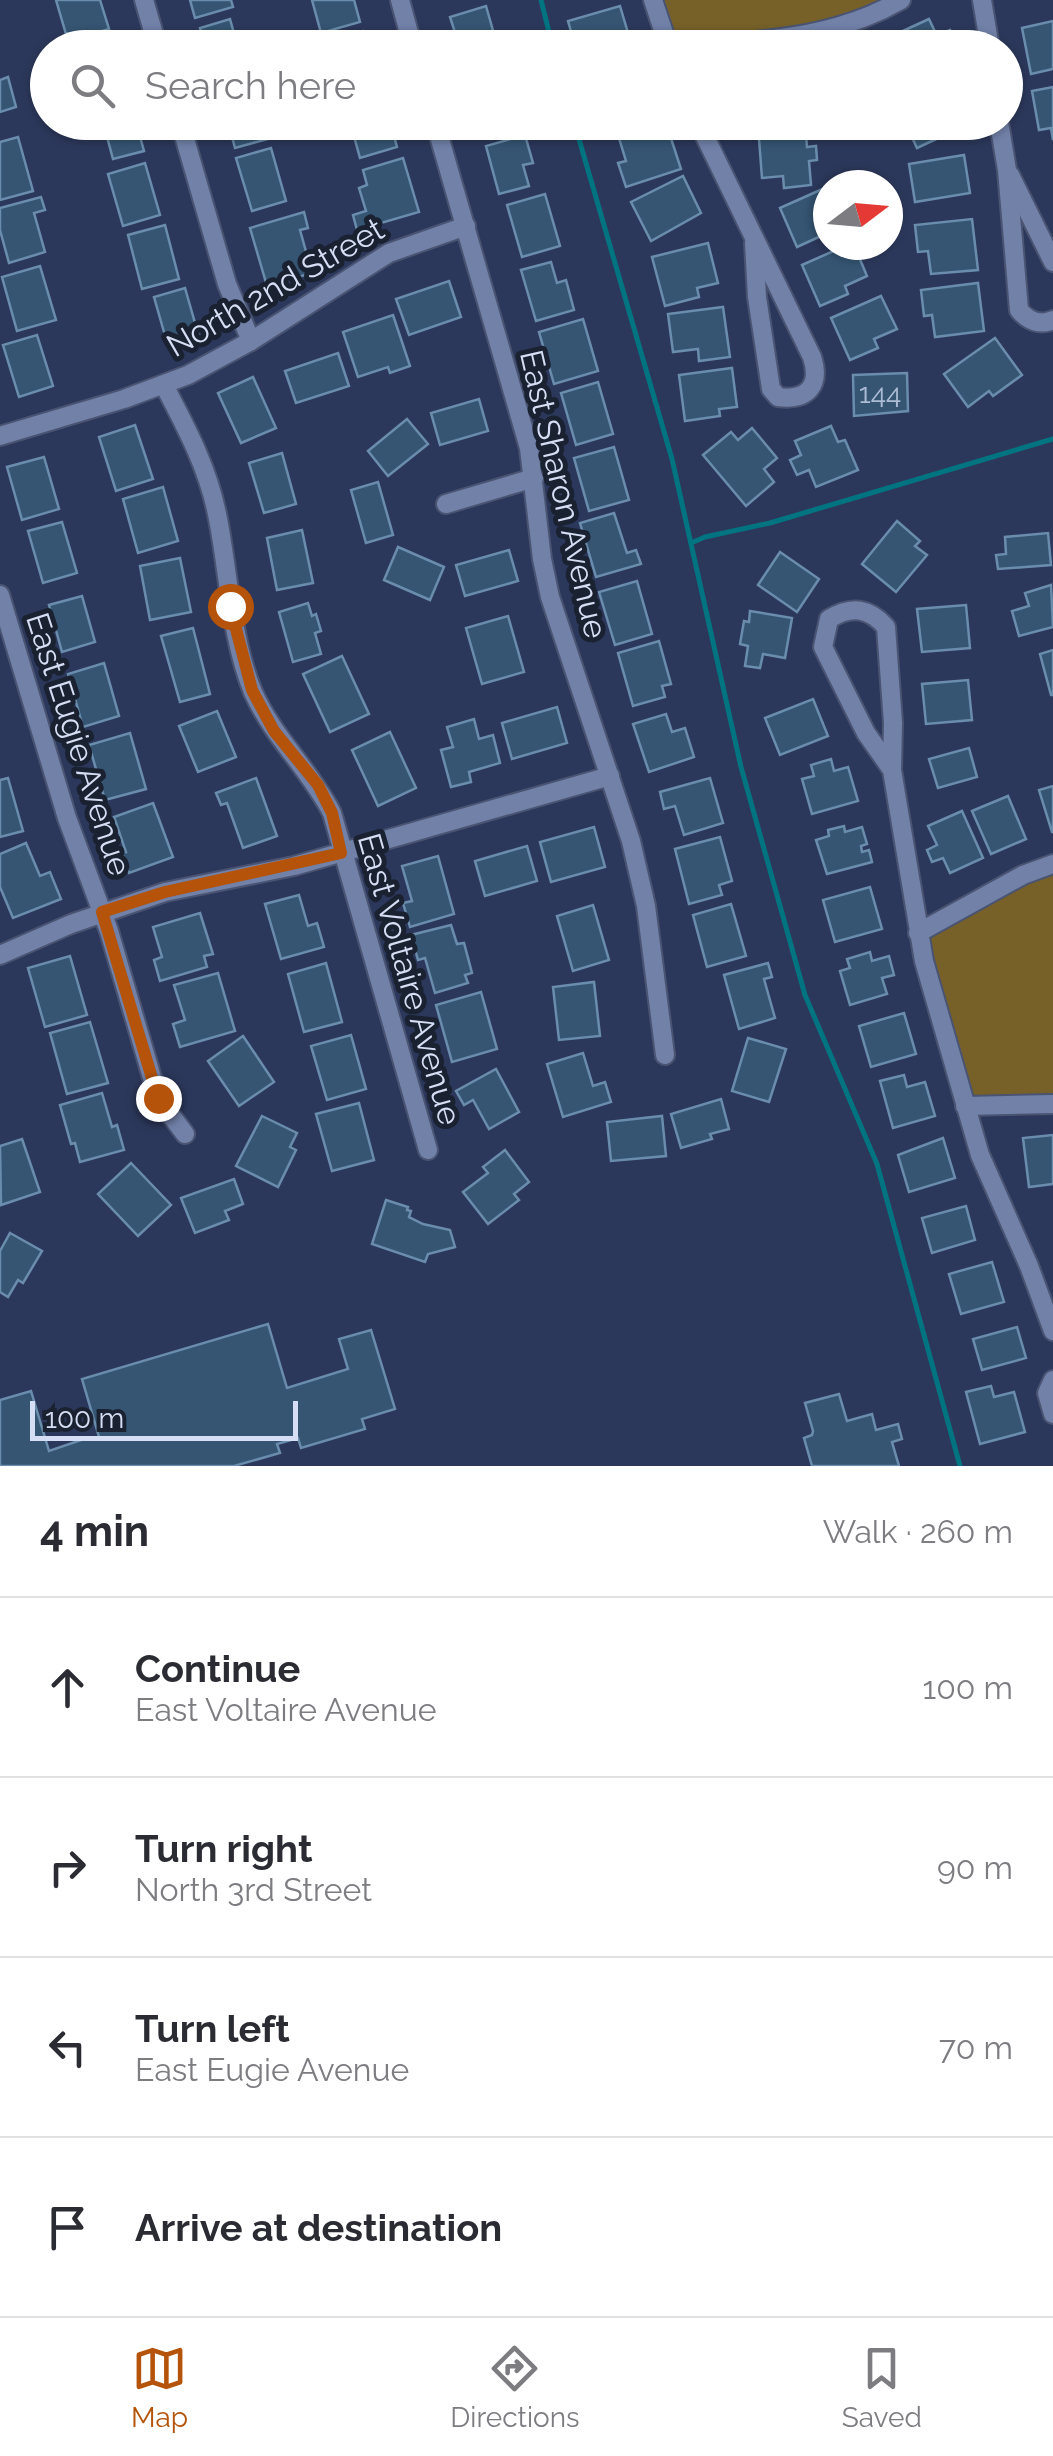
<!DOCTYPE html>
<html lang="en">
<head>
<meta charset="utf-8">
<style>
	body { margin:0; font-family:Raleway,sans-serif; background:#f2f2f3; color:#2b2b33 }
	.compass { position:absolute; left:813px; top:170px; width:90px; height:90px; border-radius:50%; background:#fff; box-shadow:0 2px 8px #0004; rotate:74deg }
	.scale { position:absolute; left:30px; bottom:25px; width:268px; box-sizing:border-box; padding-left:10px; border:5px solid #d5def4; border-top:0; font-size:28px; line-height:35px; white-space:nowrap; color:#d5def4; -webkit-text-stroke:8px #1a2130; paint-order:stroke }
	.stop { position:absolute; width:30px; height:30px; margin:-22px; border:8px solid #b45309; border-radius:50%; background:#fff }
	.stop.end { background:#b45309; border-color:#fff; box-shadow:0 2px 10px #0008 }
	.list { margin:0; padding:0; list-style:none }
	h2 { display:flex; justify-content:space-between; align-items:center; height:130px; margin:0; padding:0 40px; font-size:42px }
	h2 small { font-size:32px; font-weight:400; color:#7c7c81 }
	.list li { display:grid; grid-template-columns:65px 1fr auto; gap:30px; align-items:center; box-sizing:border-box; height:180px; padding:0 40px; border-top:2px solid #e1e1e2 }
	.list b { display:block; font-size:38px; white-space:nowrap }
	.list p { margin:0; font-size:32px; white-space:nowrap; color:#7c7c81 }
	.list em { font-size:32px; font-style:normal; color:#7c7c81 }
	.icon { flex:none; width:55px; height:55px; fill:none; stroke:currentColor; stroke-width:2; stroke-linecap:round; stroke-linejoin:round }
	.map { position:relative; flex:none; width:1053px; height:1466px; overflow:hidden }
	.search { position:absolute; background:#fff; box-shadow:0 2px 8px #0004; left:30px; right:30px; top:30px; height:110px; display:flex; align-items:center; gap:25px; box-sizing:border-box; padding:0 35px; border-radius:55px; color:#7c7c81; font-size:38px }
	.sheet { height:850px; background:#fff }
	nav { display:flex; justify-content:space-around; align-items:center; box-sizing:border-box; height:140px; border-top:2px solid #e1e1e2; background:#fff; font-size:28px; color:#7c7c81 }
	nav a { display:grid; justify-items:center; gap:5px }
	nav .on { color:#b45309 }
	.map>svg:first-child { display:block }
	.green { fill:#776129 }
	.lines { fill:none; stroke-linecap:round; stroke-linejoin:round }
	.stream { stroke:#007581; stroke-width:5 }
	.building { fill:#355573; stroke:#6a8dad; stroke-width:2.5 }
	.minor-casing { stroke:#4a5472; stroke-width:22 }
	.minor { stroke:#7181a8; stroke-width:18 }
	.route { stroke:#b45309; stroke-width:12 }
	.labels { text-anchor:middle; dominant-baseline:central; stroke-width:10; stroke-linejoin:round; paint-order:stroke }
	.number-label { font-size:28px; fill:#adbcd4 }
	.street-label { font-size:32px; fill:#d5def4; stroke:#1a2130 }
</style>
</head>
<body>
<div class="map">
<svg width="1053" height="1466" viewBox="0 0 1053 1466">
	<rect width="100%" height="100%" fill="#2c385b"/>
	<!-- green -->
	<g class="green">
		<polygon points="653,0 901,0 821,32 668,44"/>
		<polygon points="1053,864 1053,1104 965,1106 918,933"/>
	</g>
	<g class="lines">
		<!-- stream -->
		<g class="stream">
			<polyline points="541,0 553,48"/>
			<polyline points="574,122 672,459 741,767 805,995 877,1164 960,1466"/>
			<polyline points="691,543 705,537 770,523 1053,439"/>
		</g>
	</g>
	<!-- building -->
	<g class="building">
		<polygon points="56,0 100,0 109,29 68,41"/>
		<polygon points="190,0 231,0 233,7 195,18"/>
		<polygon points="312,0 354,0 360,22 321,33"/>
		<polygon points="486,6 498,48 460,48 450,17"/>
		<polygon points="620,6 631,43 614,48 576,48 568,21"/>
		<polygon points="230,19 238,48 205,48 200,28"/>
		<polygon points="929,19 937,36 950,30 956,43 945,48 897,48 892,36"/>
		<polygon points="1053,21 1053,69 1031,74 1022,28"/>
		<polygon points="363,31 368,48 329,48 327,41"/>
		<polygon points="8,77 16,107 0,112 0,80"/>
		<polygon points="1053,87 1053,140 1051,128 1039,130 1032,91"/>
		<polygon points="103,122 136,122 144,151 113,159"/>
		<polygon points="228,122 267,122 271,138 235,148"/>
		<polygon points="350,122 390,122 397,147 360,158"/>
		<polygon points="896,122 960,122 962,127 917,148 910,133 902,136"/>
		<polygon points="666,123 681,169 626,187 618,163 626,161 619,138"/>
		<polygon points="525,135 533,163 523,165 529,186 499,194 486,146"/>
		<polygon points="806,135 807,147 816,146 817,160 809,161 811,185 784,188 783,176 762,178 759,139"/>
		<polygon points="18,137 33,191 0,200 0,142"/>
		<polygon points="271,148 286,201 252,211 236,158"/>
		<polygon points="964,155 970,193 915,202 909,164"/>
		<polygon points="403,158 419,212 357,230 353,215 366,211 359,188 367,185 363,170"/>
		<polygon points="145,163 160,215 123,226 108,174"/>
		<polygon points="683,176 701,213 651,241 631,202"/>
		<polygon points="827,187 828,227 819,231 821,236 797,247 780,208"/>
		<polygon points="545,194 560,246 522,257 507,205"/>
		<polygon points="41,197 45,210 34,213 45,252 9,263 0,230 0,208"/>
		<polygon points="304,212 308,228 300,230 312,273 267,286 250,228"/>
		<polygon points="972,219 978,270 931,274 928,251 918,252 915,225"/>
		<polygon points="165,225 179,279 142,289 128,235"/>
		<polygon points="708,243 718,283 697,288 699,297 665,306 652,257"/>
		<polygon points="847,245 854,245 867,276 845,286 848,294 820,306 802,265"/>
		<polygon points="551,262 557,283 566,280 574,310 536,321 521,270"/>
		<polygon points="40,266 56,320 17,331 2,277"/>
		<polygon points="449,281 461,317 409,335 396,299"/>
		<polygon points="978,283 984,331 935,337 932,315 924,316 921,290"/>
		<polygon points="185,288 199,337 168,346 154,297"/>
		<polygon points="881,296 897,329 874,339 878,348 850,360 831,318"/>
		<polygon points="723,307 730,357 699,361 698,349 673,352 668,314"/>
		<polygon points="393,315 410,366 390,373 388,367 358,377 343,332"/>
		<polygon points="583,319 598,371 554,384 539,332"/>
		<polygon points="37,335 53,386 19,397 3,345"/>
		<polygon points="995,338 1022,375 993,396 989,391 968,407 944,374"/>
		<polygon points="338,353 349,386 296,403 285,371"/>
		<polygon points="732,368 737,407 719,409 720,416 685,421 679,375"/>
		<polygon points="907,373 908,411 854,416 853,375"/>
		<polygon points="253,377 276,428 241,443 218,393"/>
		<polygon points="598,382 613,434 576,445 561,393"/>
		<polygon points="479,399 488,431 440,445 431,413"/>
		<polygon points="407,419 428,444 388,476 368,451"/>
		<polygon points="135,425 153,479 116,491 99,437"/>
		<polygon points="831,426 838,442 845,440 858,470 816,487 809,470 797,475 790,460 801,455 795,441"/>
		<polygon points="752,428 777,458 764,469 774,482 746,506 703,455 731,432 738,440"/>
		<polygon points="614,447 629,500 589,511 574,458"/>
		<polygon points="282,453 296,504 264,513 249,463"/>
		<polygon points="44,457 59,509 22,520 7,467"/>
		<polygon points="378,482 393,535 366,543 351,490"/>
		<polygon points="163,487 178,541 138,553 123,499"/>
		<polygon points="614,513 627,553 636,550 641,564 596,577 580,523"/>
		<polygon points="897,521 920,541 915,546 927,555 896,592 862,564"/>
		<polygon points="62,522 77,573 43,583 28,531"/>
		<polygon points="302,530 313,583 277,590 267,538"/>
		<polygon points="1048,533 1051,565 998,569 996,555 1006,554 1005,537"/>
		<polygon points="398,547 444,567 430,600 384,580"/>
		<polygon points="509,550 518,581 465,596 456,565"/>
		<polygon points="780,552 819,579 797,612 758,585"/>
		<polygon points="180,558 191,612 150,620 140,566"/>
		<polygon points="637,581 652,634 615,645 599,592"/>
		<polygon points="1051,585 1053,627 1019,636 1012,611 1029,606 1025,593"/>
		<polygon points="82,596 95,642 62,652 49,605"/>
		<polygon points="308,603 312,616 316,614 321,631 315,633 321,654 293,662 279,612"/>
		<polygon points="966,605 970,648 922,652 917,609"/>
		<polygon points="750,611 792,618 785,658 763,654 760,668 745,666 748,646 740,644 744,621 749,622"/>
		<polygon points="508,616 524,672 482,684 466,628"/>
		<polygon points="193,628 210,694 180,702 161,636"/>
		<polygon points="659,641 671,684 662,686 665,697 633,706 618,653"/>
		<polygon points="1053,650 1053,695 1051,695 1040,654"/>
		<polygon points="342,656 369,714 330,732 303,674"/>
		<polygon points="104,663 119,716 83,727 68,674"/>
		<polygon points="968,680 972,720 926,724 922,684"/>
		<polygon points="813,699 828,736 780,755 765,718"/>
		<polygon points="557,707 567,743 512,759 502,723"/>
		<polygon points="217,711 236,757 198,772 179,726"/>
		<polygon points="666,714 672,732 685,728 694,757 649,772 633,724"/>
		<polygon points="474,719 479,739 493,735 500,763 469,772 471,782 451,787 441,750 453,747 447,727"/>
		<polygon points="390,732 416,788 378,806 352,750"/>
		<polygon points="130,733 146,789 105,800 89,745"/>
		<polygon points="969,748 977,777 938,788 929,759"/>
		<polygon points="831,759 834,771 848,767 858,801 812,814 802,779 814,776 811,765"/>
		<polygon points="8,778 23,831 0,837 0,780"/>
		<polygon points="256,778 277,836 243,848 227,803 221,805 216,793"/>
		<polygon points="710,778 723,823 684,835 675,806 664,809 660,792"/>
		<polygon points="1053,786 1053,832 1052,832 1039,790"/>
		<polygon points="1008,796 1026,839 991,854 972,811"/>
		<polygon points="153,803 173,857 129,873 122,853 126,852 114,817"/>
		<polygon points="962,811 983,858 950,873 943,858 932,862 927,850 937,845 928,826"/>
		<polygon points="844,826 845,832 862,827 867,844 861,846 862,852 869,850 872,862 827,874 816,840 829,836 828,830"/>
		<polygon points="594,827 605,867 551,882 540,842"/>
		<polygon points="720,837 732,881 719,885 722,895 689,904 675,849"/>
		<polygon points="26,843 40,876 50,872 61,899 13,918 0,887 0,854"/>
		<polygon points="527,846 537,881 485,896 475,861"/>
		<polygon points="438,856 454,914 410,927 403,903 412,901 402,866"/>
		<polygon points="870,887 882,929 835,942 823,900"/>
		<polygon points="299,895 308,926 317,923 324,947 281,959 265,904"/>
		<polygon points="731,904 746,956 707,967 693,915"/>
		<polygon points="593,905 609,960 573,971 557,916"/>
		<polygon points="200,913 213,954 204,956 207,967 160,981 154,960 162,957 153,927"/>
		<polygon points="451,925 457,944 464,943 472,973 465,975 468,983 435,993 425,958 418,960 411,935"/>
		<polygon points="870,952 872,961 889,956 894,975 882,978 887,994 850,1005 840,971 850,968 847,959"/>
		<polygon points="70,956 87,1015 45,1027 28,968"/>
		<polygon points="326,963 342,1022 304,1032 288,974"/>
		<polygon points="768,963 772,977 764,979 775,1018 739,1029 724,975"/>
		<polygon points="218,973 235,1031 180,1047 173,1024 185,1020 174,985"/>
		<polygon points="594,982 600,1036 559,1040 553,987"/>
		<polygon points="481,992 497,1049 452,1062 436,1005"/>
		<polygon points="904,1013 916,1054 871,1067 859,1026"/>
		<polygon points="90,1022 108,1083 67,1094 50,1033"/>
		<polygon points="351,1035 366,1089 327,1100 311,1046"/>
		<polygon points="243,1036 274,1082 239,1106 208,1061"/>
		<polygon points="748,1038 786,1049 769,1102 732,1091"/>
		<polygon points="583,1053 593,1086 605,1082 611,1102 563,1117 547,1064"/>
		<polygon points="496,1069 519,1112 489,1129 473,1100 464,1105 456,1091"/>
		<polygon points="904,1075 907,1087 925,1082 935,1116 893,1128 880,1081"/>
		<polygon points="102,1093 112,1127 117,1125 124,1150 80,1162 75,1143 71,1144 60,1105"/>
		<polygon points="721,1099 729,1129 710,1134 712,1139 681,1148 671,1114"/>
		<polygon points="359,1103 374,1160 332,1171 316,1114"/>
		<polygon points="262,1116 297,1133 290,1147 296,1150 278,1187 236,1166"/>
		<polygon points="662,1116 666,1156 611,1161 607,1122"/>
		<polygon points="1053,1135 1053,1184 1029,1187 1023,1138"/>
		<polygon points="943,1138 955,1178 909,1192 898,1155"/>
		<polygon points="22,1139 40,1192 1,1205 0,1146"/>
		<polygon points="505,1150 529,1182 514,1194 519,1200 488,1224 463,1192 488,1173 483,1167"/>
		<polygon points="131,1163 171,1205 138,1236 98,1194"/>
		<polygon points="234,1179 243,1204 225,1211 229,1220 195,1233 181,1198"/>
		<polygon points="386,1200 408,1207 407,1210 411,1211 409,1217 423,1224 450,1230 455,1247 428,1254 425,1262 372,1244"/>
		<polygon points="966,1206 975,1240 932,1253 922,1218"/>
		<polygon points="10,1233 42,1251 23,1283 18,1280 8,1297 0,1292 0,1251"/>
		<polygon points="992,1262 1004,1302 961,1314 949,1274"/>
		<polygon points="268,1324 287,1388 348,1369 339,1339 371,1330 395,1409 362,1419 365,1429 301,1448 298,1438 277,1444 280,1453 234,1466 0,1466 0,1400 31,1391 49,1451 87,1438 99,1437 82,1379"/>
		<polygon points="1017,1327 1026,1358 982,1370 973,1339"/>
		<polygon points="991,1386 994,1397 1014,1392 1025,1432 980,1444 966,1392"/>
		<polygon points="839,1394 847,1421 872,1414 876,1430 898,1424 902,1439 892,1442 899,1466 812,1466 804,1438 812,1435 813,1431 805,1403"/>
	</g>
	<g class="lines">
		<defs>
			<g id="minor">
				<polyline points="144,0 158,48"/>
				<polyline points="400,0 413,48"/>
				<polyline points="653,0 669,48"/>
				<polyline points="982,0 990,48"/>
				<path d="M668 44C693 38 713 43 737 42 794 39 851 29 901 0"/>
				<polyline points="180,122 227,284 251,341"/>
				<polyline points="435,122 529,448 542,559 550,597 631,841 646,906 665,1055"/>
				<path d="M698 122 812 357C821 385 808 401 778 397L771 389 757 297 754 243"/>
				<path d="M999 122 1007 170 1019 310C1028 321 1040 326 1053 320"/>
				<polyline points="1010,175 1053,262"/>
				<path d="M164 385C187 429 209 470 218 519 229 575 231 639 253 692 273 737 310 770 332 813L428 1150"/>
				<polyline points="0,436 124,399 188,375 251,341 389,253 466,226"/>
				<polyline points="446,504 534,478"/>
				<polyline points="0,595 67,818 109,931 158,1098 185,1134"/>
				<path d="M892 770 866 733 823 647 829 619C852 605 869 608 886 627L893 723 892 770 924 961 980 1155 1029 1266 1053 1331"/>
				<polyline points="918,933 1023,875 1053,864"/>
				<polyline points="0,955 71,924 165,892 294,866 610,776"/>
				<polyline points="965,1106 1053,1104"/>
				<polyline points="1053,1380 1047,1393 1053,1414"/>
			</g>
		</defs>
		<!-- minor casing -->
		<use href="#minor" class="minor-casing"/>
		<!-- minor -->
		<use href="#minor" class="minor"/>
	</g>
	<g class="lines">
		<!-- route -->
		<polyline class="route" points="158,1098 102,912 165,892 341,853 332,813 318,785 274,731 252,690 230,606"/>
	</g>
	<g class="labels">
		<!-- number labels -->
		<g class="number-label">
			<text x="880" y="393">144</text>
		</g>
		<!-- street labels -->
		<g class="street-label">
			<text transform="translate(275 287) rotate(-30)">North 2nd Street</text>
			<text transform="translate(564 494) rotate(77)">East Sharon Avenue</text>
			<text transform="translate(79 744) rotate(72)">East Eugie Avenue</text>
			<text transform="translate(410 979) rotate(74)">East Voltaire Avenue</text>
		</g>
	</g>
</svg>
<svg class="compass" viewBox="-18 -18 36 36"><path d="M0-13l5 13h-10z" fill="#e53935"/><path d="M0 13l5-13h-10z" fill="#7c7c81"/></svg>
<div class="scale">100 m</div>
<div class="stop" style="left:230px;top:606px"></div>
<div class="stop end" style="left:158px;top:1098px"></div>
<div class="search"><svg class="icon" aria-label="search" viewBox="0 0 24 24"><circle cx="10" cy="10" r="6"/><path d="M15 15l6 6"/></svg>Search here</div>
</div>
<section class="sheet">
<h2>4 min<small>Walk · 260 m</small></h2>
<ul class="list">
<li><svg class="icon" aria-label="ahead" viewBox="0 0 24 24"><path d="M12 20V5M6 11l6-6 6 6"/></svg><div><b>Continue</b><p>East Voltaire Avenue</p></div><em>100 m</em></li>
<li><svg class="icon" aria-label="right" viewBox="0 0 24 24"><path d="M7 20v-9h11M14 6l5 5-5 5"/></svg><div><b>Turn right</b><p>North 3rd Street</p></div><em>90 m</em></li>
<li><svg class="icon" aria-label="left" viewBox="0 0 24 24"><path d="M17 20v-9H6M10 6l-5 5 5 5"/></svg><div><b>Turn left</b><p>East Eugie Avenue</p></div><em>70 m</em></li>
<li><svg class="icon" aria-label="arrive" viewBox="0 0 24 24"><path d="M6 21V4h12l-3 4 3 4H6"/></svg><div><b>Arrive at destination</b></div></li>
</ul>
</section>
<nav>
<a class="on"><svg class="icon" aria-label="map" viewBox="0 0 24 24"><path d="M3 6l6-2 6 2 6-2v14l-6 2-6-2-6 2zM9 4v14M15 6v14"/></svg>Map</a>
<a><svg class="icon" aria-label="directions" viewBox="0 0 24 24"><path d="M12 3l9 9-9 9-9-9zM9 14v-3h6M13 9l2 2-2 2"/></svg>Directions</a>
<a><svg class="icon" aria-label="saved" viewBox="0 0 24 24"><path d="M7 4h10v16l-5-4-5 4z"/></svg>Saved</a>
</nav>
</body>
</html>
